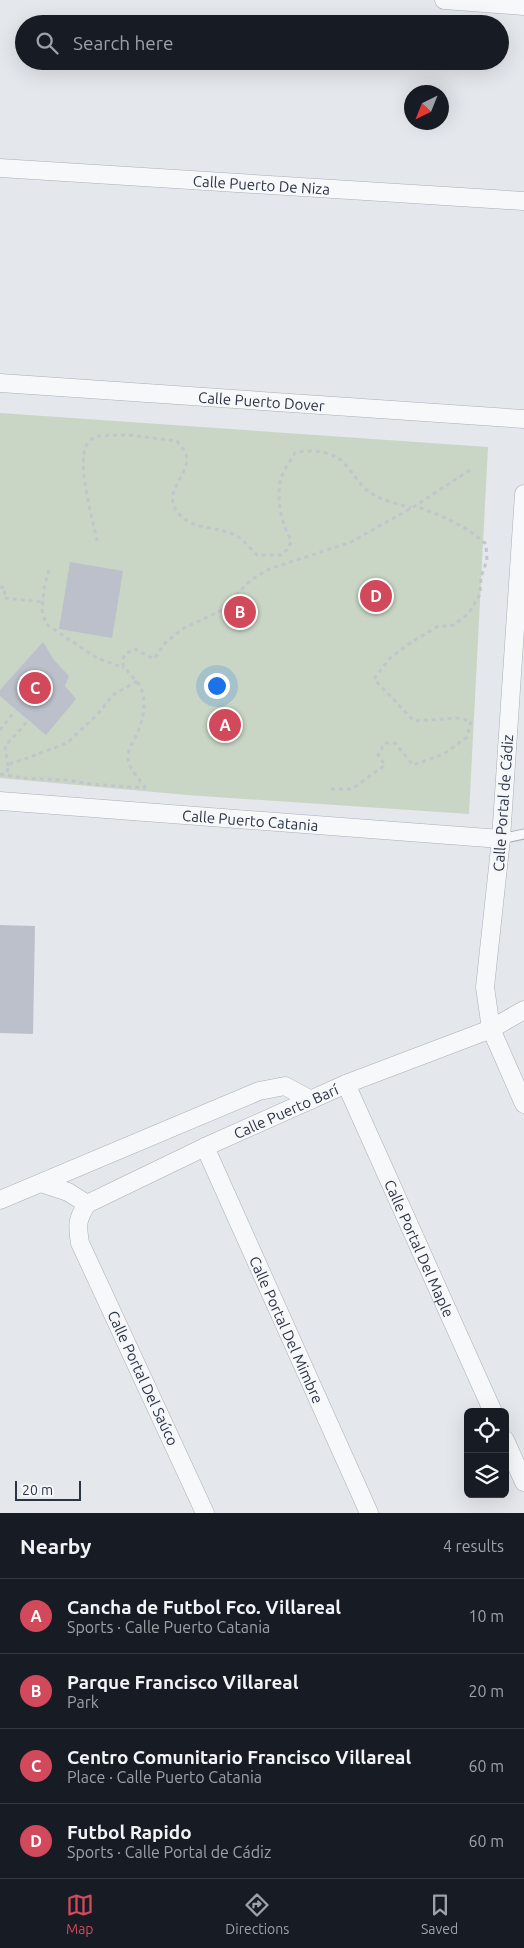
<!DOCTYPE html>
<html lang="en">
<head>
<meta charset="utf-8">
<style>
	body { margin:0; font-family:Ubuntu,sans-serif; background:#20242c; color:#f1f3f6 }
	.controls { position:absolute; right:15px; bottom:15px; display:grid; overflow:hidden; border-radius:8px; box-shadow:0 5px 20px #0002 }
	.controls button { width:45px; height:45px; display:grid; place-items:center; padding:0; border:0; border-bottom:1px solid #363941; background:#171b24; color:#f1f3f6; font:25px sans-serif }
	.compass { position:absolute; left:404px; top:85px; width:45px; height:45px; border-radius:50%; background:#171b24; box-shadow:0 5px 20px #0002; rotate:223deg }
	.scale { position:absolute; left:15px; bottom:12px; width:66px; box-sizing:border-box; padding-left:5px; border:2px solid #2b3445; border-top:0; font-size:14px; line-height:18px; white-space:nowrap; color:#2b3445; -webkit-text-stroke:4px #f4f6f9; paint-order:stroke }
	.you { position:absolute; left:216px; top:685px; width:18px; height:18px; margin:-12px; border:4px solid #fff; border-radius:50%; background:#1a73e8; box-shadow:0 0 0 8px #1a73e833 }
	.badge { display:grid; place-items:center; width:32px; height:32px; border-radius:50%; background:#d1495b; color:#fff; font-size:16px; font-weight:700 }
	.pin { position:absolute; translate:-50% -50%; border:2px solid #fff; box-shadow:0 1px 5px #0006 }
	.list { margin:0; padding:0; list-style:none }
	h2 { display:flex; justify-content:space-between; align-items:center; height:65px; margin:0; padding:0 20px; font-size:21px }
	h2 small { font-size:16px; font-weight:400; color:#9ea1a6 }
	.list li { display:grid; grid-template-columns:32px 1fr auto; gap:15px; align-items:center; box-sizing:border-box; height:75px; padding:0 20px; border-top:1px solid #363941 }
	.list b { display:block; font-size:19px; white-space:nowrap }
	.list p { margin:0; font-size:16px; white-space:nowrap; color:#9ea1a6 }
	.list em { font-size:16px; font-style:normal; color:#9ea1a6 }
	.icon { flex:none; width:28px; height:28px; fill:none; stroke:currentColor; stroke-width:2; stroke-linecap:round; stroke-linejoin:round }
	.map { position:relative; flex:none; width:524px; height:1513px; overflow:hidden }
	.search { position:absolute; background:#171b24; box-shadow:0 5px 20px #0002; left:15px; right:15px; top:15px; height:55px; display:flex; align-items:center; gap:12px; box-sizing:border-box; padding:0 18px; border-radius:28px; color:#9ea1a6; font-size:19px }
	.sheet { height:365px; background:#171b24 }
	nav { display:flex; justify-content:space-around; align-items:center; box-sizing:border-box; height:70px; border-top:1px solid #363941; background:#171b24; font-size:14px; color:#9ea1a6 }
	nav a { display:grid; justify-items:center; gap:2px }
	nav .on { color:#d1495b }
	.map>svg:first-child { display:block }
	.green { fill:#c9d6c5 }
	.building { fill:#bbc0ca }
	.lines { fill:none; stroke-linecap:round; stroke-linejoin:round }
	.lane-casing { stroke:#a9aeb7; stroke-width:11 }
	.street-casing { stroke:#a9aeb7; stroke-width:19 }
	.path { stroke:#c2c5cb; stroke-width:3; stroke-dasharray:4 4; stroke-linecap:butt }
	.lane { stroke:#f7f8fa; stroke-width:9 }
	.street { stroke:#f7f8fa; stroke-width:18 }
	.labels { text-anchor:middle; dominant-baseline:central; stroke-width:4.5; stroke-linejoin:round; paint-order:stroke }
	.street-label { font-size:15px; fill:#2b3445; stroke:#f4f6f9 }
</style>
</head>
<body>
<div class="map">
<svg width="524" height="1513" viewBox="0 0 524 1513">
	<rect width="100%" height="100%" fill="#e4e7ec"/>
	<!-- green -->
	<polygon class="green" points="0,413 488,447 469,814 187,795 0,778"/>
	<!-- building -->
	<g class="building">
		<polygon points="70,562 123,571 112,638 59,629"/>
		<polygon points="43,642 54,660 69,676 65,686 76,699 46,735 0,696 0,690"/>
		<polygon points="0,925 35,926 33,1034 0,1033"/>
	</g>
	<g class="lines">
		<defs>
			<polyline id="lane" points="501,839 524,834"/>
			<g id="street">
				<polyline points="444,0 524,6"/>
				<path id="s1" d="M0 168 524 201"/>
				<path id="s2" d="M0 383 524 419"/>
				<polyline points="524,494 501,839 485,987 491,1029 524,1104"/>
				<path id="s3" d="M0 801 501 839"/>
				<path id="s4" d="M346 1084 493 1412"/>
				<path id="s5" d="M205 1147 369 1513"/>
				<polyline points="41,1183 68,1192 87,1204"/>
				<polyline points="0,1200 259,1091 285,1086 311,1100"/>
				<polyline points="505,1440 524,1482"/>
				<path id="s6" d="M205 1513 80 1243C77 1225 77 1219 87 1204L205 1147 346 1084 491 1029 524 1010"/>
			</g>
		</defs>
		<!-- lane casing -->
		<use href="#lane" class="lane-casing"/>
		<!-- street casing -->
		<use href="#street" class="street-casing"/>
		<!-- path -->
		<g class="path">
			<path d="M97 541C93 519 76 463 87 444 89 441 93 438 96 436L129 435 177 441C180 445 184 450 186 454 192 476 158 492 180 515 196 531 219 526 237 536 244 541 251 549 257 555H281L289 548 291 540C281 522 277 502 280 482 282 472 290 461 295 453 310 449 331 451 343 462 352 471 358 483 368 491 381 501 397 503 411 508"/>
			<polyline points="49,570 44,588 42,611 46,624 97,658 124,668"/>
			<polyline points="0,587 5,588 4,598 43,602"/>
			<polyline points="137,681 113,695 97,715 67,743 25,759 12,763 8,766 7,775 22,778 66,780 90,784 145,788"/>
			<polyline points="0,730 15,711"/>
			<polyline points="8,766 5,746 28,721"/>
			<polyline points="0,774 7,775"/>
			<path d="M146 788C140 780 128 768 128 758 127 751 133 742 136 736 142 723 146 708 143 694 140 680 127 675 122 662L125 654 135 649 154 659 166 642 184 628 220 611 251 580 269 569 351 542 415 506 470 470"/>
			<path d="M331 789H352L385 765 378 755 385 743H395L413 765 444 754 467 737 471 721 457 718 414 721 374 679 390 658 413 641 437 627 454 625 469 613 480 594 481 577 487 560 486 544C467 526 440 515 415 506"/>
		</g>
		<!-- lane -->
		<use href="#lane" class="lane"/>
		<!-- street -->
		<use href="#street" class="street"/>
	</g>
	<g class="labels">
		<!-- street labels -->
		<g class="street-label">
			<text stroke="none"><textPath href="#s1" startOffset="262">Calle Puerto De Niza</textPath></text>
			<text stroke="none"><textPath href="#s2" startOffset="262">Calle Puerto Dover</textPath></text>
			<text transform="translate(503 803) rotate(-86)">Calle Portal de Cádiz</text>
			<text stroke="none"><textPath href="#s3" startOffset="251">Calle Puerto Catania</textPath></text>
			<text stroke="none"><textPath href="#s6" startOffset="558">Calle Puerto Barí</textPath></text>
			<text stroke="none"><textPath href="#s4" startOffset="180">Calle Portal Del Maple</textPath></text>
			<text stroke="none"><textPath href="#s5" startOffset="200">Calle Portal Del Mimbre</textPath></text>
			<text transform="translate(143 1378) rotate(65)">Calle Portal Del Saúco</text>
		</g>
	</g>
</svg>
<div class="controls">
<button><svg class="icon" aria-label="locate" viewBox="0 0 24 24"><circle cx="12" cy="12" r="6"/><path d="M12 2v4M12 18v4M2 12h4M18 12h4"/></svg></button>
<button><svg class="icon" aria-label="layers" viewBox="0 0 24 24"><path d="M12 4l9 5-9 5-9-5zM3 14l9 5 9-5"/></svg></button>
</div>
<svg class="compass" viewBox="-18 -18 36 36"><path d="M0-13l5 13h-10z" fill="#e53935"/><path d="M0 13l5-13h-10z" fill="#9ea1a6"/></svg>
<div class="scale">20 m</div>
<div class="you"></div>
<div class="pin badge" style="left:225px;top:725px">A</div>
<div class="pin badge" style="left:240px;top:612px">B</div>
<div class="pin badge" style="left:35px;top:688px">C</div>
<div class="pin badge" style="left:376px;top:596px">D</div>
<div class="search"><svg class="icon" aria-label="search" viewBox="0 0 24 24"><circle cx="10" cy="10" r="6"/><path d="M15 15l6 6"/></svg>Search here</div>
</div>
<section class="sheet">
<h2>Nearby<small>4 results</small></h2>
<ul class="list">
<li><span class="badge">A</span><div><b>Cancha de Futbol Fco. Villareal</b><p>Sports · Calle Puerto Catania</p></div><em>10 m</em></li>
<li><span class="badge">B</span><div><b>Parque Francisco Villareal</b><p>Park</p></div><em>20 m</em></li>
<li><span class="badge">C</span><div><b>Centro Comunitario Francisco Villareal</b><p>Place · Calle Puerto Catania</p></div><em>60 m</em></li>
<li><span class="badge">D</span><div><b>Futbol Rapido</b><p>Sports · Calle Portal de Cádiz</p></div><em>60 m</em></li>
</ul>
</section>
<nav>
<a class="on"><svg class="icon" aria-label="map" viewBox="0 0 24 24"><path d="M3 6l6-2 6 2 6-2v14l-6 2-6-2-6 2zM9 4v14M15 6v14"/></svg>Map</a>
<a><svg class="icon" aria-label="directions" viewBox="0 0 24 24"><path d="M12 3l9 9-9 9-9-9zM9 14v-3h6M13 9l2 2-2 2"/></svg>Directions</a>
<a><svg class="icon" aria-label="saved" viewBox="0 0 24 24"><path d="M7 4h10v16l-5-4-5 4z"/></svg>Saved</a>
</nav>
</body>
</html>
